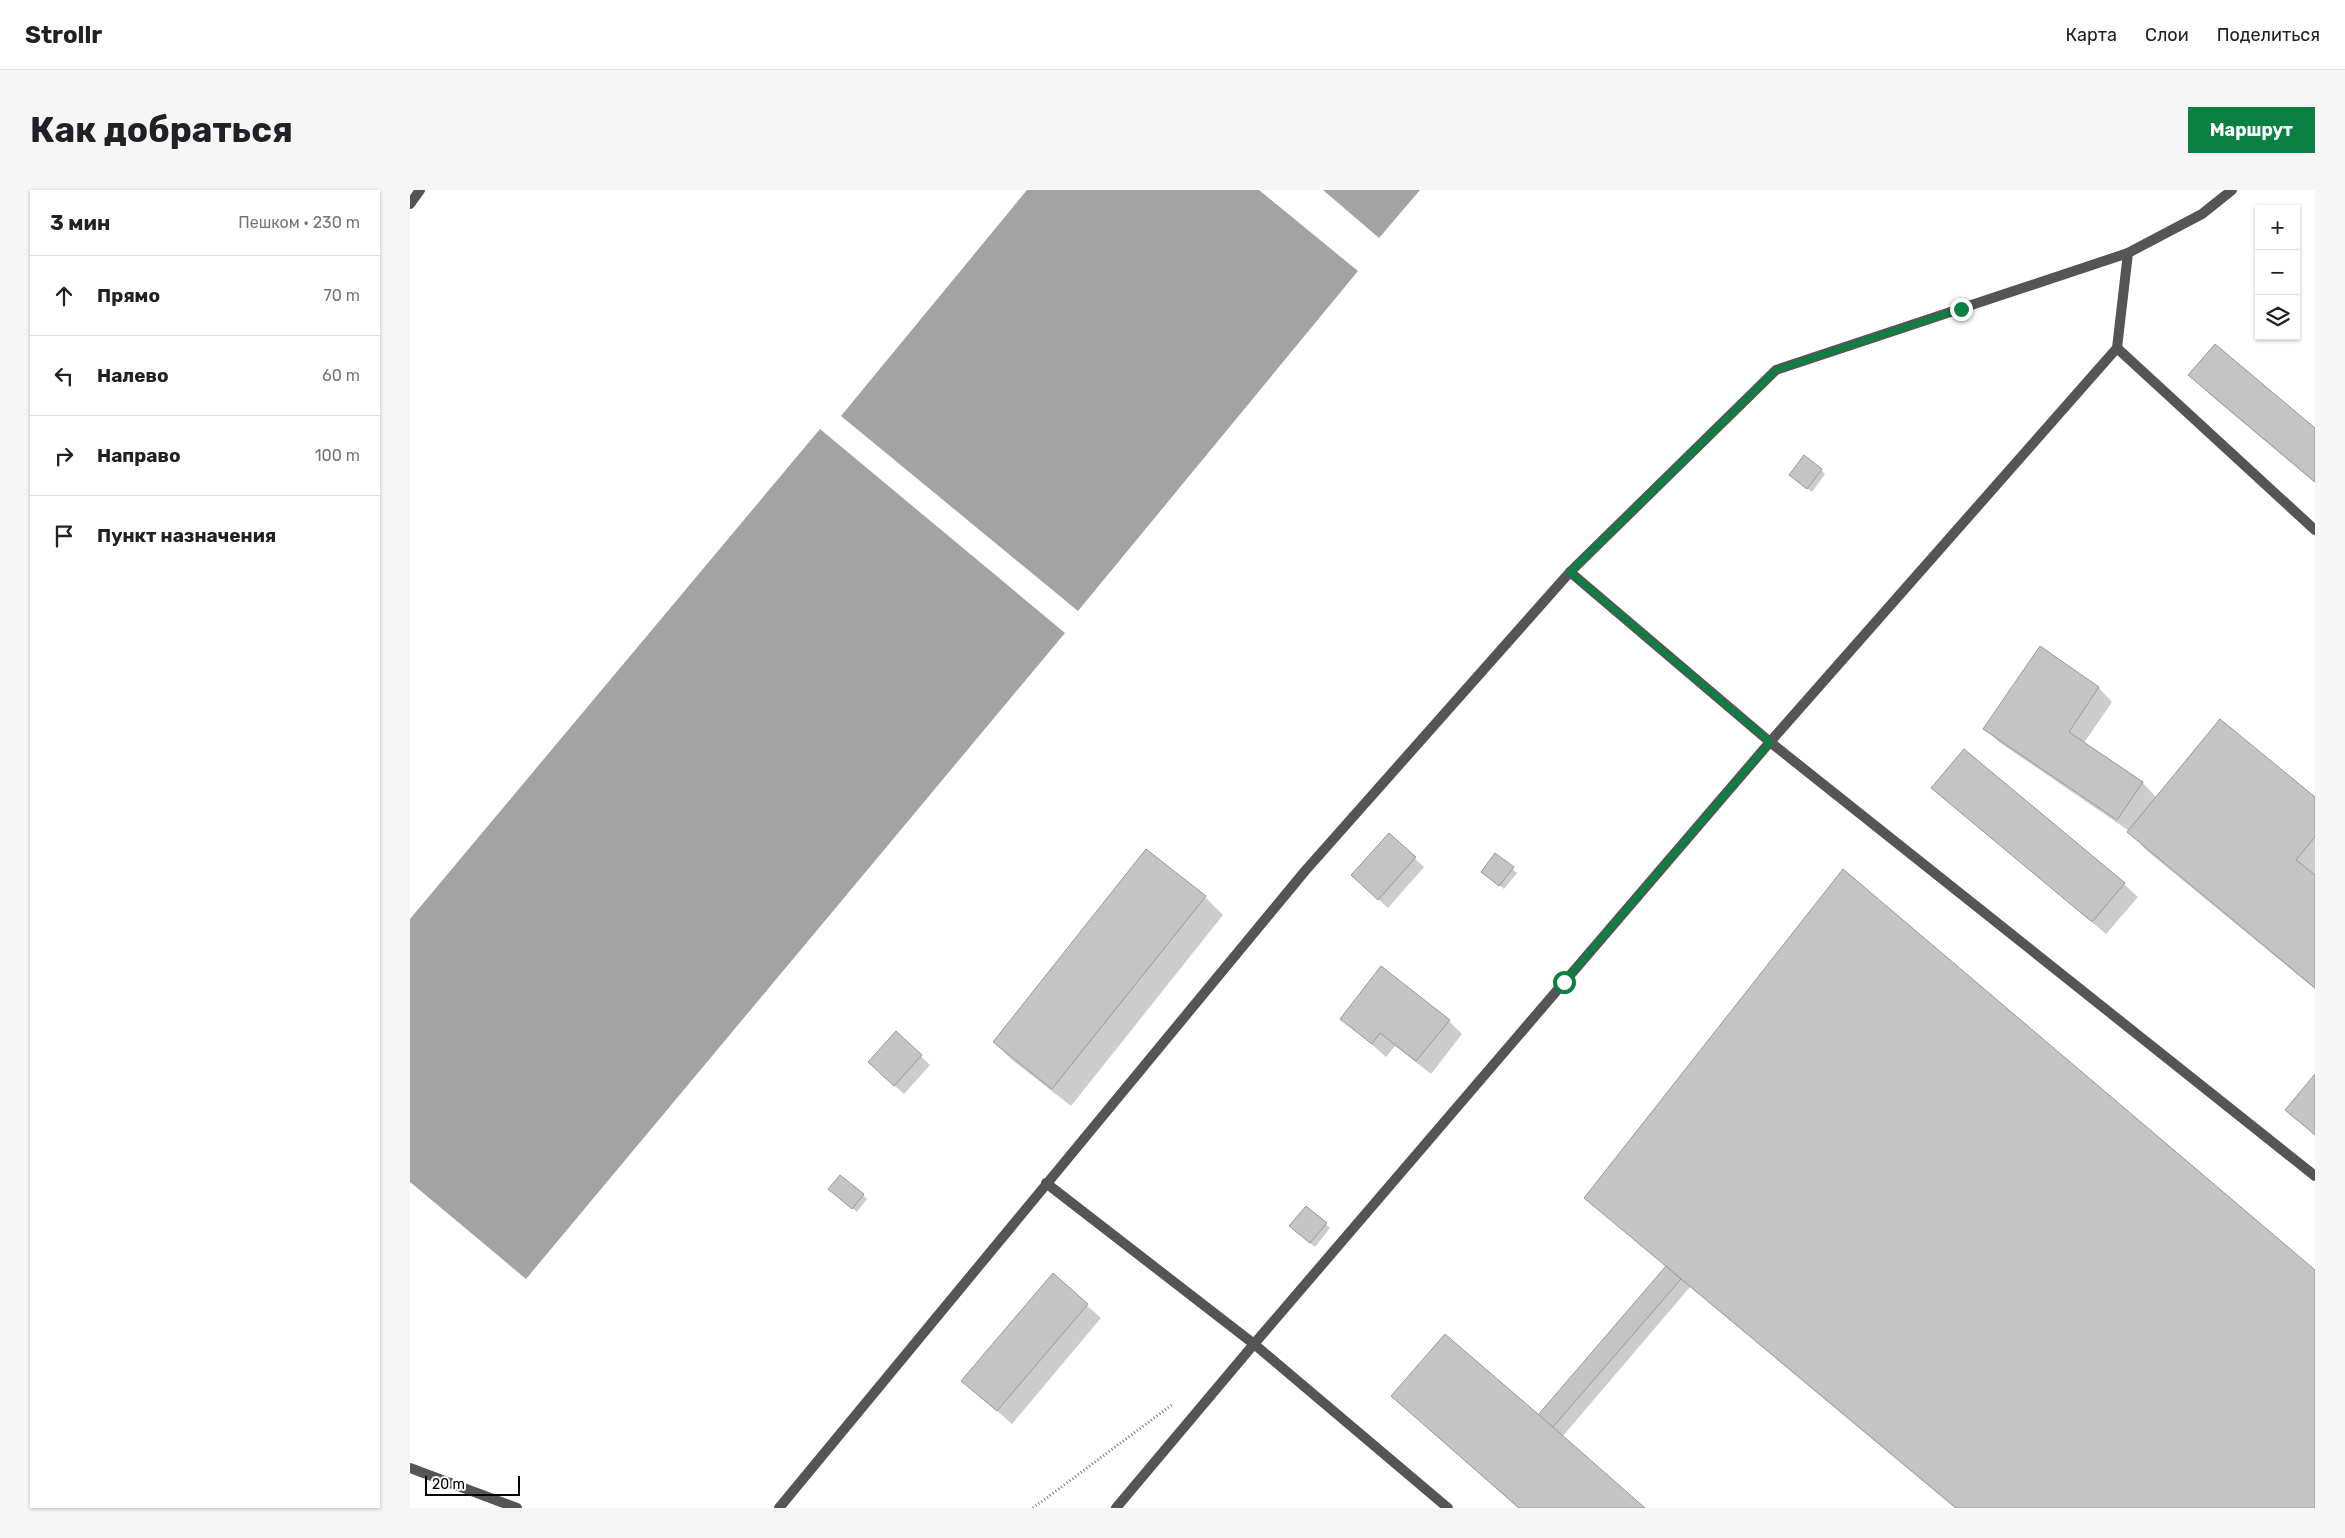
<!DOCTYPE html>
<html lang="ru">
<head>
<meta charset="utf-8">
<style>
	body { margin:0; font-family:Rubik,sans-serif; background:#f6f6f6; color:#202124 }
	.controls { position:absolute; right:15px; top:15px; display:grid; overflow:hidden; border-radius:0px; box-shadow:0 1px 4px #0004 }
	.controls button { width:45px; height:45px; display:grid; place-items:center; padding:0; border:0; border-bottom:1px solid #e0e0e0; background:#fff; color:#202124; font:25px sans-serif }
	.scale { position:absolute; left:15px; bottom:12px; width:95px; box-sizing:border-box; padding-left:5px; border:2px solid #000; border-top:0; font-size:14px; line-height:18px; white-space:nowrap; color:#000; -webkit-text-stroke:4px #fff; paint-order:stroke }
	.stop { position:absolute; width:15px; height:15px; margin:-11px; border:4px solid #0b8043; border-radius:50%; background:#fff }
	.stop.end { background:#0b8043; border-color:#fff; box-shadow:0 1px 5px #0008 }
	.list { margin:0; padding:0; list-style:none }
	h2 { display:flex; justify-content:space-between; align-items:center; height:65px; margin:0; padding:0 20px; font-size:21px }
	h2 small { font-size:16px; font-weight:400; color:#757577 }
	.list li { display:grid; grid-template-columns:32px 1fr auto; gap:15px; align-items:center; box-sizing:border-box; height:80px; padding:0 20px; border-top:1px solid #e0e0e0 }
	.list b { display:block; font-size:19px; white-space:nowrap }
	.list em { font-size:16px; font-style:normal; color:#757577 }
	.icon { flex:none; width:28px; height:28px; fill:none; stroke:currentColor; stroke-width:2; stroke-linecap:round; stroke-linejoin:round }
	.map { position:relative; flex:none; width:1905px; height:1318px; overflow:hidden; border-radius:0px }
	header { display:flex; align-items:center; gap:30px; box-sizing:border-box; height:70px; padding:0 25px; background:#fff; border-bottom:1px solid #e0e0e0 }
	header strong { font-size:24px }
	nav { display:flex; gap:28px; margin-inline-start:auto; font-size:18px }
	.intro { display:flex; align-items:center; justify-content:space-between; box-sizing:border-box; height:120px; padding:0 30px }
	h1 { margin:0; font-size:35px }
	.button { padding:12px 22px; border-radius:0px; background:#0b8043; color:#fff; font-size:18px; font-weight:700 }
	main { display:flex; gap:30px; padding:0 30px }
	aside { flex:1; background:#fff; border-radius:0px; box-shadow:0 1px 4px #0004 }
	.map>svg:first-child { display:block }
	.water { fill:#a3a3a3 }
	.shadow { fill:#0003 }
	.building { fill:#c4c4c4; stroke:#999 }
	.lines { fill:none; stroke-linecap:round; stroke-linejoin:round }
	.path { stroke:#777; stroke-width:3; stroke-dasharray:1 2.5; stroke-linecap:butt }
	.lane { stroke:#555; stroke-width:10 }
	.route { stroke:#0b8043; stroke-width:6 }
</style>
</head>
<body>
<header>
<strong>Strollr</strong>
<nav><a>Карта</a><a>Слои</a><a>Поделиться</a></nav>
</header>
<div class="intro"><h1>Как добраться</h1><a class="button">Маршрут</a></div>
<main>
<aside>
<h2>3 мин<small>Пешком · 230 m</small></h2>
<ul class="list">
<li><svg class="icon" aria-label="ahead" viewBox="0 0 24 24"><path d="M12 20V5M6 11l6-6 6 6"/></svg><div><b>Прямо</b></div><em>70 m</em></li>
<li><svg class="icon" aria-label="left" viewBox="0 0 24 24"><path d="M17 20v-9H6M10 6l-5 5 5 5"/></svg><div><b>Налево</b></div><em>60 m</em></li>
<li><svg class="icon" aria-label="right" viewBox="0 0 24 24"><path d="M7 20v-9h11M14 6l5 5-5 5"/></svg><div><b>Направо</b></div><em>100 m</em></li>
<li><svg class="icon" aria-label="arrive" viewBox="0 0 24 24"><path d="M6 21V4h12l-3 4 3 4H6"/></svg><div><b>Пункт назначения</b></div></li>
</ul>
</aside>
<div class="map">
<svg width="1905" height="1318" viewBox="0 0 1905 1318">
	<rect width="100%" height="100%" fill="#fff"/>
	<!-- water -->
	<g class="water">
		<polygon points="617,0 849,0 948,81 668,421 431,226"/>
		<polygon points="913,0 1010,0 969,48"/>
		<polygon points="410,239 655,443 116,1089 0,992 0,729"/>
	</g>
	<!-- shadow -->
	<g class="shadow">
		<polygon points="1780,185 1905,239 1905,293 1798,203"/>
		<polygon points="1411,280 1415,284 1402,302 1380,285"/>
		<polygon points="1630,458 1689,498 1702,512 1674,553 1733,593 1747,608 1905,609 1905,799 1736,660 1719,641 1589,552 1575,538"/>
		<polygon points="1523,598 1714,694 1728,707 1696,744"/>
		<polygon points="979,645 1014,677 978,718 952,694"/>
		<polygon points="1086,665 1107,683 1094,699 1077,686"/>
		<polygon points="795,707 813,725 661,916 602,870 584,852"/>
		<polygon points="932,828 1039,831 1052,844 1021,884 985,856 976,867"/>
		<polygon points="486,842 520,875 494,904 468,881"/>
		<polygon points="424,1003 453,1005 457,1009 447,1022"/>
		<polygon points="1176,1008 1905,1081 1905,1318 1545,1318 1280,1097 1152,1247 1233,1318 1108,1318 982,1206 1132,1230 1257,1077"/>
		<polygon points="897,1018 920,1038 905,1057 885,1041"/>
		<polygon points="643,1085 691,1128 602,1234 553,1191"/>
	</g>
	<!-- building -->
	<g class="building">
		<polygon points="1805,154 1905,238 1905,292 1778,185"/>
		<polygon points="1394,265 1412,279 1397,299 1379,285"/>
		<polygon points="1630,456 1689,497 1659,542 1733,592 1707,630 1573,539"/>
		<polygon points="1810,529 1905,607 1905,647 1886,670 1905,685 1905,798 1717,642"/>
		<polygon points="1554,559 1715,693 1682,732 1521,598"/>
		<polygon points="979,643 1006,667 968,710 941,685"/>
		<polygon points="736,659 796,706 642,899 583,852"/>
		<polygon points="1085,663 1104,677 1089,696 1071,682"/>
		<polygon points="1433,679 1905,1080 1905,1318 1546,1318 1174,1008"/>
		<polygon points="971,776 1040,830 1006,871 970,843 962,854 930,829"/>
		<polygon points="486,841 512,865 484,896 458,872"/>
		<polygon points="1905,884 1905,945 1875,920"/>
		<polygon points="430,985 454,1004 442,1019 418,999"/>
		<polygon points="896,1016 917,1033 900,1053 879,1036"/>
		<polygon points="1256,1076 1271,1089 1143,1237 1128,1225"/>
		<polygon points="643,1083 678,1114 587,1221 551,1191"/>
		<polygon points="1035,1144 1143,1237 1235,1318 1109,1318 981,1206"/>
	</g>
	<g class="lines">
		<!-- path -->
		<polyline class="path" points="623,1318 763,1214"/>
		<!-- lane -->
		<g class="lane">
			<polyline points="0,14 10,0"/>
			<polyline points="1707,158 1905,340"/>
			<polyline points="1160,382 1360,552 1905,986"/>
			<polyline points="636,993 844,1154 1038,1318"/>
			<polyline points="0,1278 107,1318"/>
			<polyline points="369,1318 895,681 1160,382 1366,180 1718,63"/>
			<polyline points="706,1318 844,1154 1360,552 1707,158 1718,63 1792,24 1822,0"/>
		</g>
	</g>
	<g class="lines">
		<!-- route -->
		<polyline class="route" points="1154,792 1360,552 1160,382 1366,180 1551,119"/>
	</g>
</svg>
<div class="controls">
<button>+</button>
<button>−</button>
<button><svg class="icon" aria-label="layers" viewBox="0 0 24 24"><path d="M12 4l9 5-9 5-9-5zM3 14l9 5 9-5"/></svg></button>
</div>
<div class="scale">20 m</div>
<div class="stop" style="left:1154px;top:792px"></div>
<div class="stop end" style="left:1551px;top:119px"></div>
</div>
</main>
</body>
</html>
